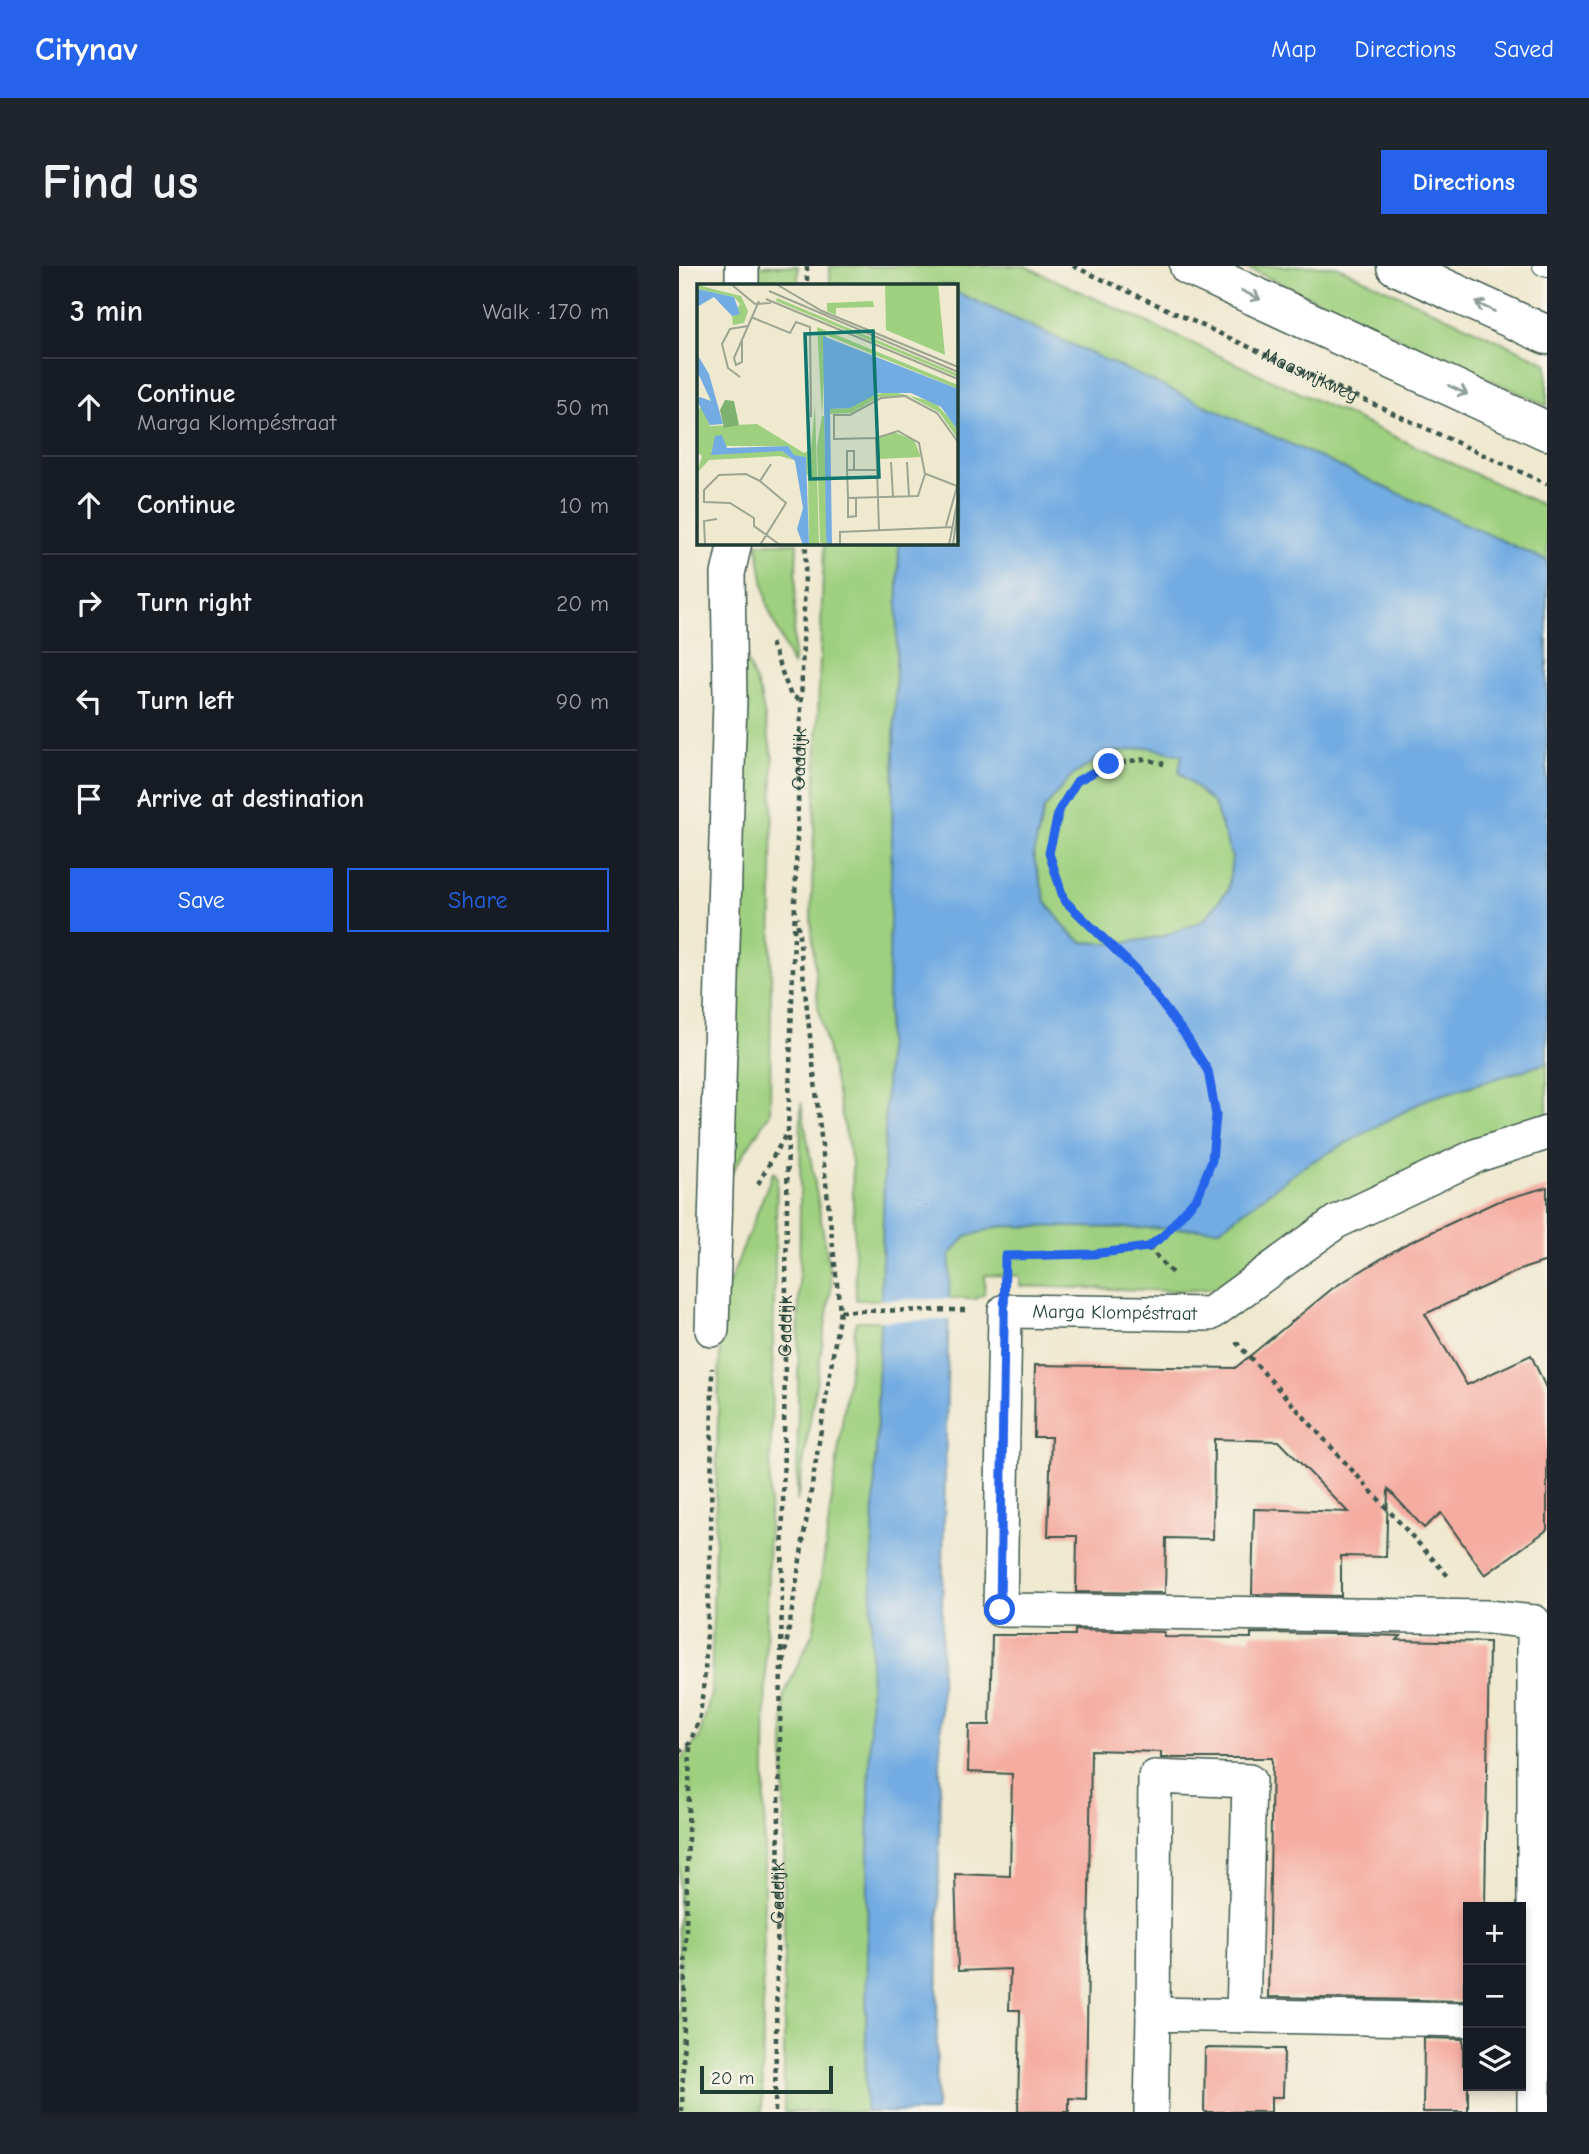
<!DOCTYPE html>
<html lang="en">
<head>
<meta charset="utf-8">
<style>
	body { margin:0; font-family:"Comic Neue",sans-serif; background:#20242c; color:#f1f3f6 }
	.controls { position:absolute; right:21px; bottom:21px; display:grid; overflow:hidden; border-radius:0px; box-shadow:0 4px 10px #0003 }
	.controls button { width:63px; height:63px; display:grid; place-items:center; padding:0; border:0; border-bottom:2px solid #363941; background:#171b24; color:#f1f3f6; font:35px sans-serif }
	.scale { position:absolute; left:21px; bottom:18px; width:133px; box-sizing:border-box; padding-left:7px; border:4px solid #1f3d34; border-top:0; font-size:19px; line-height:24px; white-space:nowrap; color:#1f3d34; -webkit-text-stroke:5px #f7f3e8; paint-order:stroke }
	.stop { position:absolute; width:21px; height:21px; margin:-16px; border:5px solid #2563eb; border-radius:50%; background:#fff }
	.stop.end { background:#2563eb; border-color:#fff; box-shadow:0 2px 7px #0008 }
	.list { margin:0; padding:0; list-style:none }
	h2 { display:flex; justify-content:space-between; align-items:center; height:91px; margin:0; padding:0 28px; font-size:30px }
	h2 small { font-size:23px; font-weight:400; color:#9ea1a6 }
	.list li { display:grid; grid-template-columns:46px 1fr auto; gap:21px; align-items:center; box-sizing:border-box; height:98px; padding:0 28px; border-top:2px solid #363941 }
	.list b { display:block; font-size:26px; white-space:nowrap }
	.list p { margin:0; font-size:23px; white-space:nowrap; color:#9ea1a6 }
	.list em { font-size:23px; font-style:normal; color:#9ea1a6 }
	.actions { display:flex; gap:14px; padding:21px 28px }
	.actions a { flex:1; padding:16px 0; border:2px solid #2563eb; border-radius:0px; text-align:center; font-size:24px; color:#2563eb }
	.actions .main { background:#2563eb; color:#fff }
	.icon { flex:none; width:38px; height:38px; fill:none; stroke:currentColor; stroke-width:2; stroke-linecap:round; stroke-linejoin:round }
	.map { position:relative; flex:none; width:868px; height:1846px; overflow:hidden; border-radius:0px }
	header { display:flex; align-items:center; gap:42px; box-sizing:border-box; height:98px; padding:0 35px; background:#2563eb; color:#fff }
	header strong { font-size:33px }
	nav { display:flex; gap:38px; margin-inline-start:auto; font-size:24px }
	.intro { display:flex; align-items:center; justify-content:space-between; box-sizing:border-box; height:168px; padding:0 42px }
	h1 { margin:0; font-size:49px }
	.button { padding:18px 32px; border-radius:0px; background:#2563eb; color:#fff; font-size:24px; font-weight:700 }
	main { display:flex; gap:42px; padding:0 42px }
	aside { flex:1; background:#171b24; border-radius:0px; box-shadow:0 4px 10px #0003 }
	.map>svg:first-child { display:block }
	.green { fill:#9fd07f; stroke:#5f865a; stroke-width:2 }
	.water { fill:#72ace2; stroke:#48748b; stroke-width:2; fill-rule:evenodd }
	.pier { fill:#efe9d0 }
	.building { fill:#f5aca1 }
	.lines { fill:none; stroke-linecap:round; stroke-linejoin:round }
	.service-casing { stroke:#3e574b; stroke-width:20 }
	.minor-casing { stroke:#3e574b; stroke-width:36 }
	.tertiary-casing { stroke:#3e574b; stroke-width:41 }
	.path { stroke:#3e574b; stroke-width:4.5; stroke-dasharray:5 5; stroke-linecap:butt }
	.service { stroke:#fff; stroke-width:18 }
	.minor { stroke:#fff; stroke-width:33 }
	.tertiary { stroke:#fff; stroke-width:38 }
	.oneway { stroke:#8f9e9a }
	.route { stroke:#2563eb; stroke-width:9 }
	.labels { text-anchor:middle; dominant-baseline:central; stroke-width:6; stroke-linejoin:round; paint-order:stroke }
	.street-label { font-size:19px; fill:#1f3d34; stroke:#f7f3e8 }
	.inset-road { fill:none; stroke:#9ca492; stroke-width:2 }
	.view { fill:#0f766e; fill-opacity:0.15; stroke:#0f766e; stroke-width:3.5 }
	.inset-edge { fill:none; stroke:#1f3d34; stroke-width:3.5 }
</style>
</head>
<body>
<header>
<strong>Citynav</strong>
<nav><a>Map</a><a>Directions</a><a>Saved</a></nav>
</header>
<div class="intro"><h1>Find us</h1><a class="button">Directions</a></div>
<main>
<aside>
<h2>3 min<small>Walk · 170 m</small></h2>
<ul class="list">
<li><svg class="icon" aria-label="ahead" viewBox="0 0 24 24"><path d="M12 20V5M6 11l6-6 6 6"/></svg><div><b>Continue</b><p>Marga Klompéstraat</p></div><em>50 m</em></li>
<li><svg class="icon" aria-label="ahead" viewBox="0 0 24 24"><path d="M12 20V5M6 11l6-6 6 6"/></svg><div><b>Continue</b></div><em>10 m</em></li>
<li><svg class="icon" aria-label="right" viewBox="0 0 24 24"><path d="M7 20v-9h11M14 6l5 5-5 5"/></svg><div><b>Turn right</b></div><em>20 m</em></li>
<li><svg class="icon" aria-label="left" viewBox="0 0 24 24"><path d="M17 20v-9H6M10 6l-5 5 5 5"/></svg><div><b>Turn left</b></div><em>90 m</em></li>
<li><svg class="icon" aria-label="arrive" viewBox="0 0 24 24"><path d="M6 21V4h12l-3 4 3 4H6"/></svg><div><b>Arrive at destination</b></div></li>
</ul>
<div class="actions"><a class="main">Save</a><a>Share</a></div>
</aside>
<div class="map">
<svg width="868" height="1846" viewBox="0 0 868 1846">
	<rect width="100%" height="100%" fill="#f7f3e8"/>
	<filter id="ink" filterUnits="userSpaceOnUse"><feTurbulence type="fractalNoise" baseFrequency=".0143" numOctaves="2"/><feDisplacementMap in="SourceGraphic" scale="14" xChannelSelector="R" yChannelSelector="G"/><feConvolveMatrix kernelMatrix="1 2 1 2 8 2 1 2 1" color-interpolation-filters="sRGB"/></filter>
	<filter id="wash" filterUnits="userSpaceOnUse"><feTurbulence type="fractalNoise" baseFrequency=".00686" numOctaves="4" result="noise"/><feDisplacementMap in="SourceGraphic" scale="28" xChannelSelector="R" yChannelSelector="G"/><feGaussianBlur stdDeviation="1.57" result="paint"/><feColorMatrix in="noise" values="0 0 0 0 0 0 0 0 0 0 0 0 0 0 0 0 0 1.4 0 .05"/><feComposite in="paint" operator="in"/></filter>
	<g filter="url(#wash)">
		<rect width="100%" height="100%" fill="#efe9d0"/>
		<!-- green -->
		<g class="green">
			<polygon points="73,0 119,0 119,19 74,19"/>
			<polygon points="151,0 346,0 868,241 868,295 277,26 276,19 151,19"/>
			<polygon points="564,0 657,0 868,97 868,140"/>
			<polygon points="78,277 118,277 114,401 88,339"/>
			<polygon points="145,277 220,277 202,1034 177,1034 173,896 139,740 132,653"/>
			<polygon points="49,347 81,427 94,493 91,847 44,920"/>
			<polygon points="468,481 503,489 500,506 535,537 553,592 549,624 524,655 482,671 436,678 404,676 389,665 367,636 354,588 365,543 391,511 427,488"/>
			<polygon points="868,797 868,851 776,881 637,956 543,1022 499,1025 341,1020 341,1010 306,1009 305,1028 297,1033 269,1033 271,989 285,971 321,960 541,963 625,900 748,833"/>
			<polygon points="122,836 153,1018 118,1236"/>
			<polygon points="94,906 98,910 87,1384 83,1846 0,1846 0,1497 20,1472 32,1428 42,1038"/>
			<polygon points="177,1055 201,1055 193,1301 186,1846 105,1846 105,1429 135,1364"/>
		</g>
		<!-- water -->
		<path class="water" d="M277 26 868 295V797L748 833 625 900 541 963 321 960 286 971 271 989 263 1344 257 1846H186L193 1301 202 1034 220 277 276 276ZM468 481 503 489 500 506 535 538 553 592 549 624 524 655 482 671 436 678 404 676 389 665 367 636 354 589 365 543 391 511 427 488Z"/>
		<!-- pier -->
		<polygon class="pier" points="272,1033 272,1054 198,1055 199,1034"/>
		<g id="blocks">
			<!-- building -->
			<g class="building">
				<polygon points="868,921 868,995 843,1003 746,1048 788,1119 852,1089 868,1124 868,1264 806,1309 762,1247 745,1262 709,1223 707,1291 662,1290 662,1330 573,1328 575,1243 669,1246 600,1175 535,1173 534,1273 487,1272 486,1327 397,1326 398,1270 369,1270 372,1171 355,1171 356,1099 556,1102 654,1022 725,979 817,936"/>
				<polygon points="396,1364 485,1366 485,1371 572,1372 572,1367 661,1368 722,1370 718,1374 810,1376 806,1641 789,1641 789,1716 785,1716 785,1735 589,1731 593,1492 482,1492 482,1486 412,1484 407,1833 390,1832 390,1846 339,1846 341,1744 330,1744 331,1703 279,1705 276,1608 331,1610 333,1508 289,1506 290,1459 311,1459 313,1369 396,1369"/>
				<polygon points="745,1772 784,1773 784,1799 789,1799 789,1846 744,1846"/>
				<polygon points="526,1782 605,1783 604,1831 592,1831 592,1846 525,1846"/>
			</g>
		</g>
	</g>
	<g filter="url(#ink)">
		<use href="#blocks" fill-opacity="0" stroke="#3e574b" stroke-width="2"/>
		<g class="lines">
			<defs>
				<polyline id="service" points="863,0 868,2"/>
				<g id="minor">
					<polyline points="63,0 63,19"/>
					<polyline points="33,1064 51,433 49,308 56,276"/>
					<path id="s3" d="M855 1356 810 1351 321 1344 326 1045 531 1048 657 956 799 889 868 867"/>
					<polyline points="474,1748 476,1511 570,1515 564,1750"/>
					<polyline points="472,1846 474,1748 789,1754"/>
					<polyline points="855,1846 855,1356"/>
				</g>
				<g id="tertiary">
					<polyline points="510,0 868,165"/>
					<polyline points="717,0 868,69"/>
				</g>
			</defs>
			<!-- service casing -->
			<use href="#service" class="service-casing"/>
			<!-- minor casing -->
			<use href="#minor" class="minor-casing"/>
			<!-- tertiary casing -->
			<use href="#tertiary" class="tertiary-casing"/>
			<!-- path -->
			<g class="path">
				<polyline points="128,0 128,19"/>
				<path id="s1" d="M394 0 868 218"/>
				<polyline points="92,377 112,430 124,435"/>
				<polyline points="79,918 107,868"/>
				<polyline points="469,981 494,1008"/>
				<polyline points="326,1006 326,990 413,988 469,981 484,970 519,930 533,894 537,849 529,805 507,770 456,703 385,634 370,588 380,544 398,515 431,498 466,493 485,498"/>
				<polyline points="161,1045 286,1044"/>
				<polyline points="557,1076 770,1311"/>
				<polyline points="103,1406 161,1045 118,651"/>
				<polyline points="0,1486 11,1477 21,1450 26,1406 32,1276 33,1102"/>
				<polyline points="3,1846 11,1477"/>
				<path id="s2" d="M96 1846 109 865 127 276"/>
			</g>
			<!-- service -->
			<use href="#service" class="service"/>
			<!-- minor -->
			<use href="#minor" class="minor"/>
			<!-- tertiary -->
			<use href="#tertiary" class="tertiary"/>
		</g>
		<!-- one-way arrows -->
		<defs><path id="oneway-shaft" d="M-6 0H5M1.5-3L5.5 0L1.5 3" fill="none" stroke-width="1.6" stroke-linecap="round" stroke-linejoin="round" transform="scale(1.75)"/></defs>
		<g class="oneway">
			<use href="#oneway-shaft" transform="translate(572 29) rotate(25)"/>
			<use href="#oneway-shaft" transform="translate(806 41) rotate(-155)"/>
			<use href="#oneway-shaft" transform="translate(779 124) rotate(25)"/>
		</g>
	</g>
	<g class="lines" filter="url(#ink)">
		<!-- route -->
		<polyline class="route" points="321,1344 326,990 414,988 469,981 484,970 519,930 533,894 537,849 529,805 507,770 456,703 385,634 370,587 380,544 398,515 430,498"/>
	</g>
	<g class="labels">
		<!-- street labels -->
		<g class="street-label">
			<text stroke="none"><textPath href="#s1" startOffset="261">Maaswijkweg</textPath></text>
			<text stroke="none"><textPath href="#s2" startOffset="1353">Gaddijk</textPath></text>
			<text stroke="none"><textPath href="#s3" startOffset="943">Marga Klompéstraat</textPath></text>
			<text stroke="none"><textPath href="#s2" startOffset="786">Gaddijk</textPath></text>
			<text stroke="none"><textPath href="#s2" startOffset="219">Gaddijk</textPath></text>
		</g>
	</g>
	<!-- overview -->
	<g transform="translate(18 18)">
		<rect width="261" height="261" fill="#efe9d0"/>
		<path d="M188 0H241L248 71 189 46ZM0 1 44 12 51 27 47 39 36 41 35 32 43 20 37 13 0 5ZM80 14 261 90V93L79 17ZM176 17 177 23 139 24V31L130 27V19ZM120 43 261 101V105L129 51 125 131ZM193 107 237 118 259 141 261 155 242 128 212 112 182 113 154 129 132 130 133 125 153 124 169 113ZM6 121 13 142 60 140 107 169 114 165 118 121 122 261H112L111 192 91 162H28L13 168 85 167 96 176 83 172 12 176 0 189 5 172 0 168V127ZM125 132H127L130 261 123 258 120 162ZM197 148 217 156 224 173 182 175 181 154Z" fill="#9fd07f"/>
		<path d="M28 116 37 117 42 141 27 144 23 126Z" fill="#7fb26e"/>
		<path d="M0 5 37 13 43 30 35 32 17 13 0 23ZM126 52 261 105V146L244 123 214 109H181L153 124 133 125 135 261H130L129 251ZM0 70 12 90 26 140 13 141 0 117 3 113 14 117 0 87ZM25 151 30 164 91 162 97 171 109 173 112 261H106L100 245 106 224 98 177 85 167 14 171 18 152Z" fill="#72ace2"/>
		<path class="inset-road" d="M79 0 125 27 261 83M35 1 58 20 74 19M72 7 261 88M69 15 261 95M54 33 93 49 99 38 113 43 114 133M45 57V78L39 81 37 74 62 17M43 93 31 84 25 60 33 45 51 42M179 154 201 147 222 159 228 190 221 212 151 214 150 186H180M179 154 137 155V131H153L184 114 208 112 240 129 261 158M179 154 182 246M194 178 196 213M210 178 212 212M150 186V167H157V186M229 190 260 202M63 197 49 190 22 191 7 206V218L33 219 57 234V242L83 261M151 214V233L159 232V214M249 242 261 199M8 261 7 237 20 235M63 261 89 219 63 197 74 180M143 261V248L256 243M252 261 261 214M256 261 261 223"/>
		<path class="view" d="M176 47 182 193 113 195 108 50Z"/>
		<rect width="261" height="261" class="inset-edge"/>
	</g>
</svg>
<div class="controls">
<button>+</button>
<button>−</button>
<button><svg class="icon" aria-label="layers" viewBox="0 0 24 24"><path d="M12 4l9 5-9 5-9-5zM3 14l9 5 9-5"/></svg></button>
</div>
<div class="scale">20 m</div>
<div class="stop" style="left:321px;top:1344px"></div>
<div class="stop end" style="left:430px;top:498px"></div>
</div>
</main>
</body>
</html>
